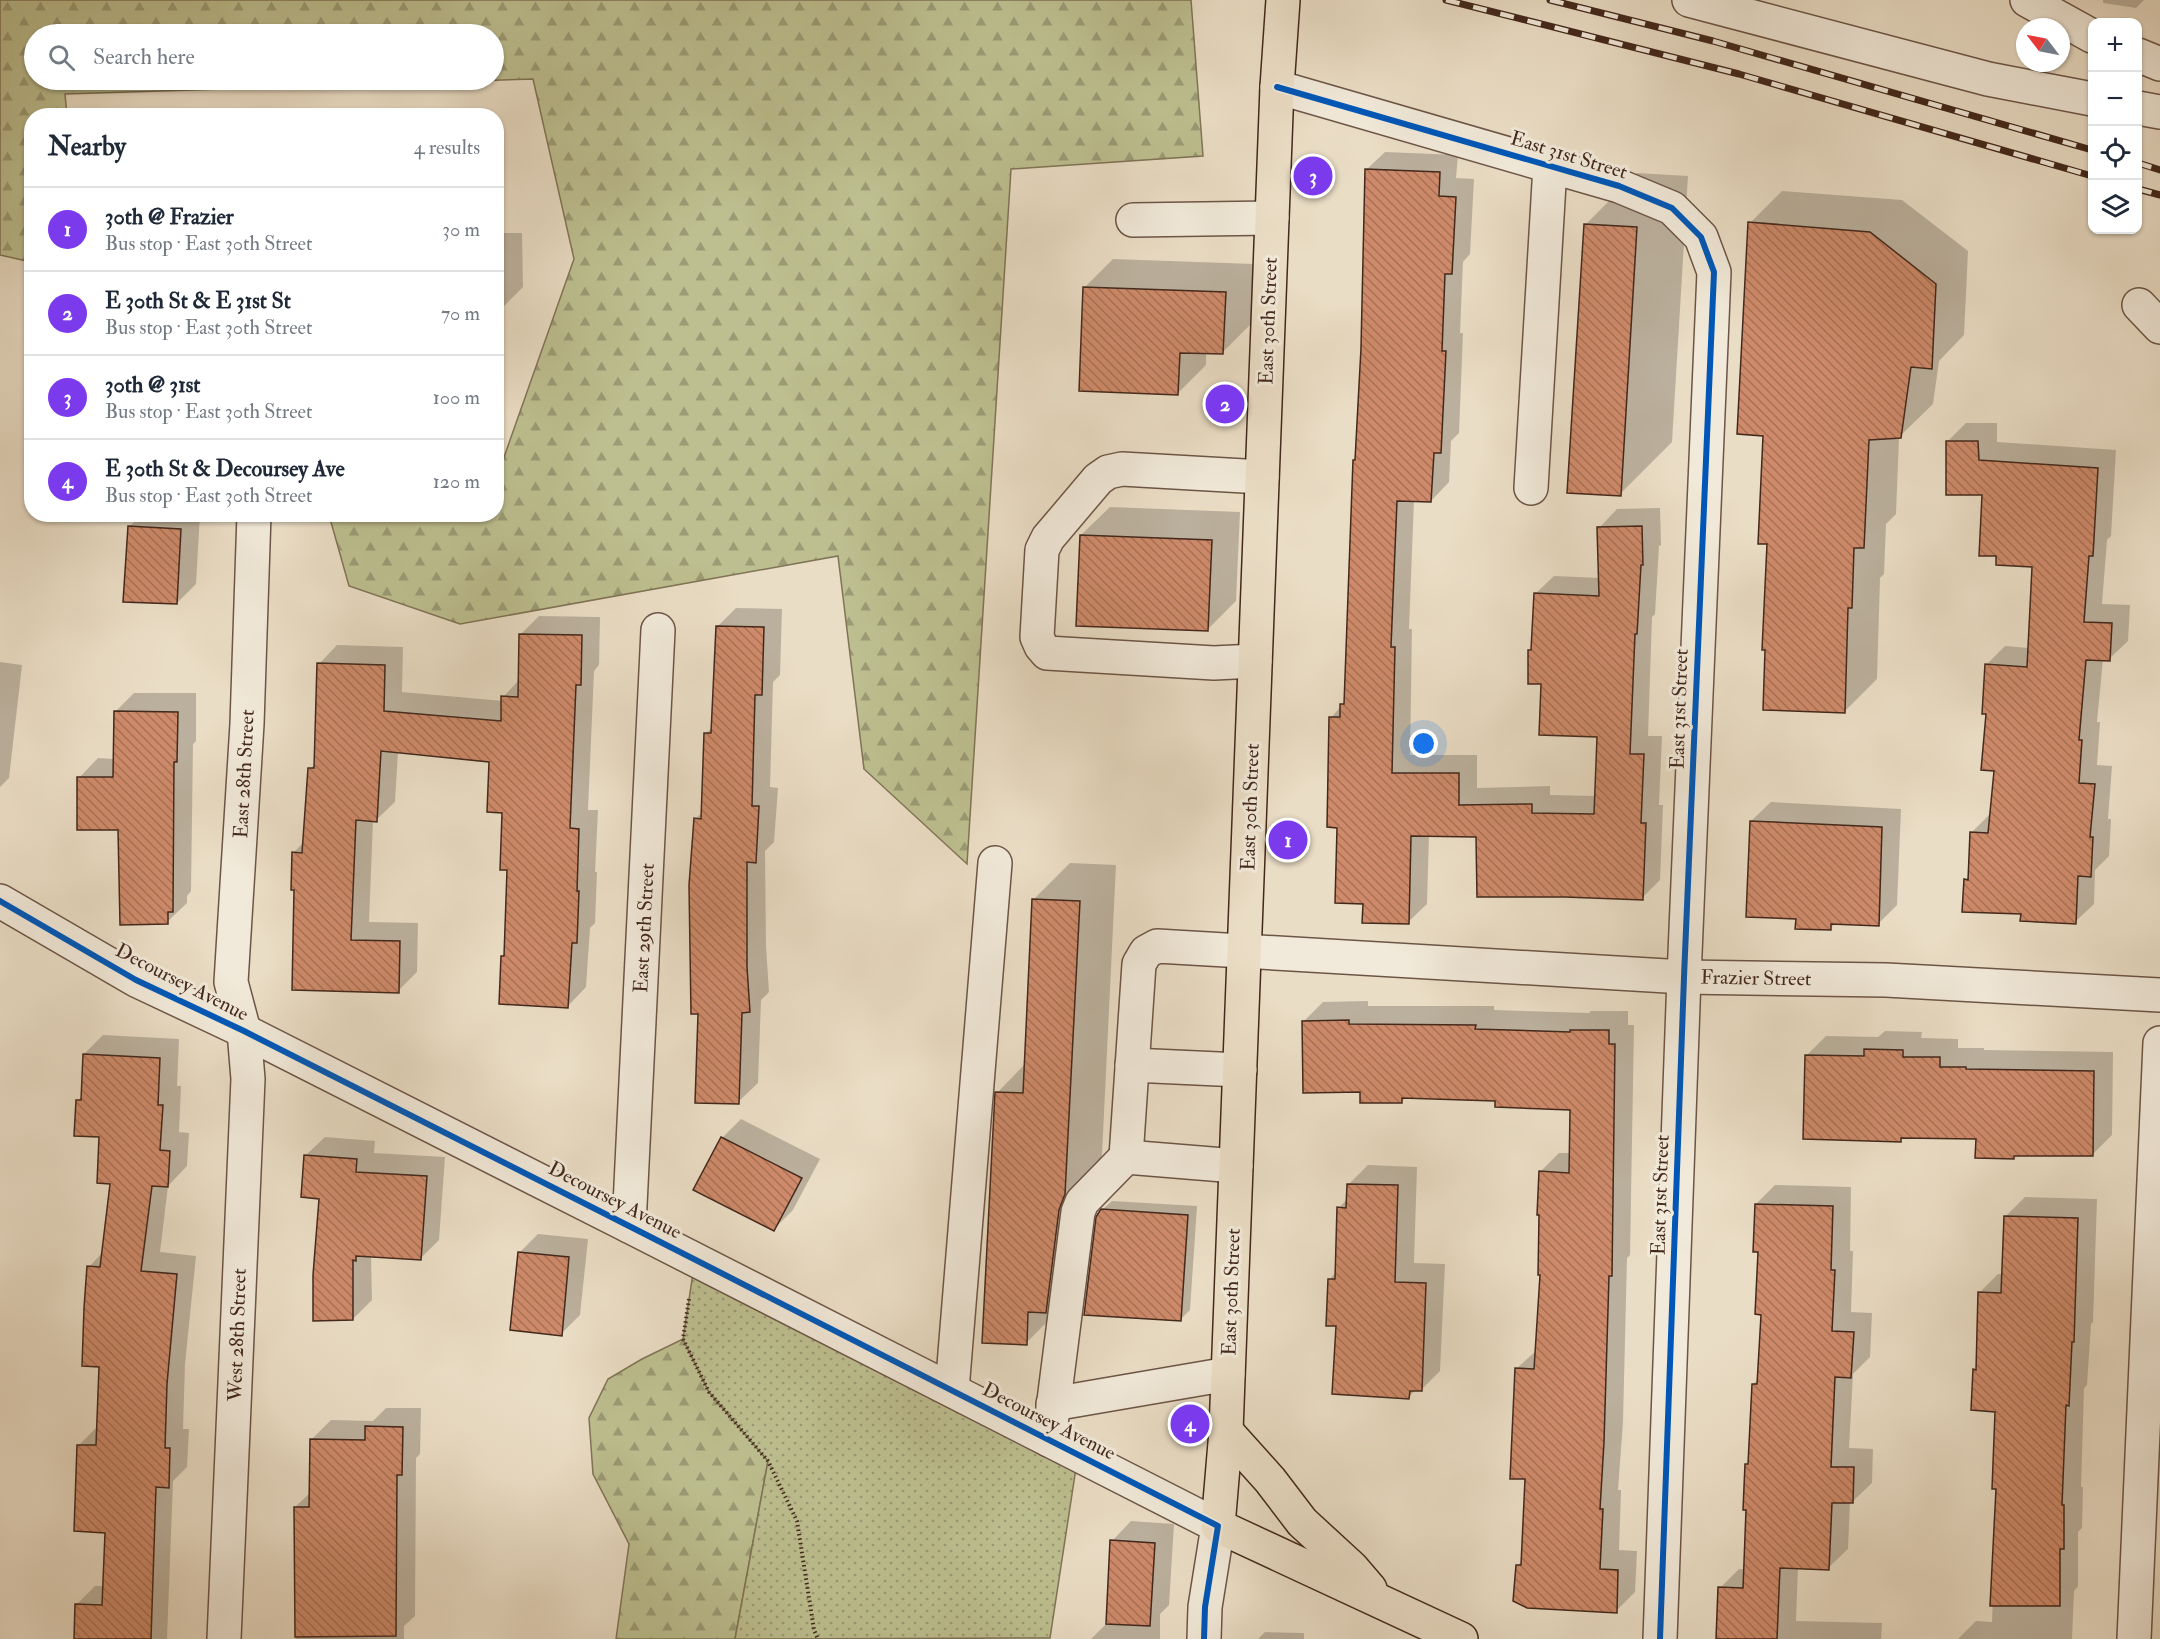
<!DOCTYPE html>
<html lang="en">
<head>
<meta charset="utf-8">
<style>
	body { margin:0; font-family:"IM FELL Double Pica",serif; background:#f2f2f3; color:#1f2937 }
	.controls { position:absolute; right:18px; top:18px; display:grid; overflow:hidden; border-radius:12px; box-shadow:0 2px 4px #0004 }
	.controls button { width:54px; height:54px; display:grid; place-items:center; padding:0; border:0; border-bottom:2px solid #e0e1e3; background:#fff; color:#1f2937; font:30px sans-serif }
	.compass { position:absolute; left:2016px; top:18px; width:54px; height:54px; border-radius:50%; background:#fff; box-shadow:0 2px 4px #0004; rotate:302deg }
	.you { position:absolute; left:1424px; top:744px; width:21px; height:21px; margin:-15px; border:4px solid #fff; border-radius:50%; background:#1a73e8; box-shadow:0 0 0 9px #1a73e833 }
	.badge { display:grid; place-items:center; width:39px; height:39px; border-radius:50%; background:#7c3aed; color:#fff; font-size:20px; font-weight:700 }
	.pin { position:absolute; translate:-50% -50%; border:3px solid #fff; box-shadow:0 2px 6px #0006 }
	.list { margin:0; padding:0; list-style:none }
	h2 { display:flex; justify-content:space-between; align-items:center; height:78px; margin:0; padding:0 24px; font-size:26px }
	h2 small { font-size:20px; font-weight:400; color:#747a83 }
	.list li { display:grid; grid-template-columns:39px 1fr auto; gap:18px; align-items:center; box-sizing:border-box; height:84px; padding:0 24px; border-top:2px solid #e0e1e3 }
	.list b { display:block; font-size:22px; white-space:nowrap }
	.list p { margin:0; font-size:20px; white-space:nowrap; color:#747a83 }
	.list em { font-size:20px; font-style:normal; color:#747a83 }
	.icon { flex:none; width:33px; height:33px; fill:none; stroke:currentColor; stroke-width:2; stroke-linecap:round; stroke-linejoin:round }
	.map { position:relative; flex:none; width:2160px; height:1639px; overflow:hidden }
	.search { position:absolute; background:#fff; box-shadow:0 2px 4px #0004; left:24px; top:24px; width:480px; height:66px; display:flex; align-items:center; gap:15px; box-sizing:border-box; padding:0 21px; border-radius:33px; color:#747a83; font-size:22px }
	.panel { position:absolute; background:#fff; box-shadow:0 2px 4px #0004; left:24px; top:108px; width:480px; height:414px; border-radius:24px }
	.map>svg:first-child { display:block }
	.forest { fill:url(#forest-firs); stroke:#807456; stroke-width:1.5; fill-rule:evenodd }
	.park { fill:url(#park-dots); stroke:#807456; stroke-width:1.5 }
	.shadow { fill:#0003 }
	.building { fill:url(#building-back-hatch); stroke:#43281c; stroke-width:1.5 }
	.lines { fill:none; stroke-linecap:round; stroke-linejoin:round }
	.minor-casing { stroke:#6d5546; stroke-width:36 }
	.major-casing { stroke:#43281c; stroke-width:36 }
	.path { stroke:#43281c; stroke-width:4; stroke-dasharray:1.5 3; stroke-linecap:butt }
	.minor { stroke:#f1e9d9; stroke-width:33 }
	.major { stroke:#eaddc5; stroke-width:33 }
	.rail-casing { stroke:#43281c; stroke-width:7 }
	.rail { stroke:#f1e9d9; stroke-width:4.5; stroke-dasharray:14; stroke-linecap:butt }
	.cycleway-casing { stroke:#f1e9d9; stroke-width:10 }
	.cycleway { stroke:#0057b8; stroke-width:6 }
	.labels { text-anchor:middle; dominant-baseline:central; stroke-width:6; stroke-linejoin:round; paint-order:stroke }
	.street-label { font-size:20px; fill:#43281c; stroke:#f1e9d9 }
</style>
</head>
<body>
<div class="map">
<svg width="2160" height="1639" viewBox="0 0 2160 1639">
	<defs>
		<pattern id="forest-firs" width="22" height="20" patternUnits="userSpaceOnUse" patternTransform="scale(1.5)"><rect width="22" height="20" fill="#bdbf90"/><path d="M5 1l3.5 6h-7zM16 11l3.5 6h-7z" fill="#9b9b75"/></pattern>
		<pattern id="park-dots" width="8" height="8" patternUnits="userSpaceOnUse" patternTransform="scale(1.5)"><rect width="8" height="8" fill="#bdbf90"/><path d="M2 2h.1M6 6h.1" fill="none" stroke="#9b9b75" stroke-width="1.8" stroke-linecap="round"/></pattern>
		<pattern id="building-back-hatch" width="6" height="6" patternUnits="userSpaceOnUse" patternTransform="scale(1.5)"><rect width="6" height="6" fill="#ce8a6a"/><path d="M-1 5l2 2M0 0l6 6M5-1l2 2" fill="none" stroke="#a97156"/></pattern>
	</defs>
	<rect width="100%" height="100%" fill="#eaddc5"/>
	<filter id="stains"><feTurbulence type="fractalNoise" baseFrequency=".00333" numOctaves="4"/><feColorMatrix values="0 0 0 0 .2 0 0 0 0 .09 0 0 0 0 .02 0 0 0 .5 -.17"/></filter>
	<radialGradient id="worn" r=".72"><stop offset=".6" stop-color="#630" stop-opacity="0"/><stop offset="1" stop-color="#630" stop-opacity=".3"/></radialGradient>
	<!-- forest -->
	<g class="forest">
		<path d="M0 0H1191L1203 156 1011 169 967 864 864 769 838 556 460 624 349 586 329 515 496 514 497 477 574 259 533 79 65 94 67 115 32 116 31 262 0 255ZM494 34V80H34V34Z"/>
		<polygon points="683,1339 709,1392 768,1461 735,1639 616,1639 629,1544 593,1474 589,1418 608,1379 642,1359"/>
	</g>
	<!-- park -->
	<polygon class="park" points="695,1260 1078,1455 1050,1638 735,1639 768,1461 709,1392 683,1339"/>
	<!-- shadow -->
	<g class="shadow">
		<polygon points="2103,0 2144,0 2136,8 2103,3"/>
		<polygon points="1385,152 1458,155 1456,178 1474,179 1470,254 1463,262 1460,333 1463,333 1459,433 1451,441 1449,482 1431,501 1414,500 1409,629 1412,629 1410,755 1477,755 1477,788 1550,786 1550,795 1596,796 1599,735 1543,683 1530,651 1532,648 1535,594 1554,576 1600,578 1599,528 1617,509 1660,508 1661,545 1659,546 1655,614 1652,617 1648,736 1662,736 1659,805 1663,805 1660,880 1642,898 1478,835 1429,835 1427,904 1408,922 1364,902 1338,826 1331,718 1346,700 1355,460 1356,459 1362,348 1366,170"/>
		<polygon points="1637,173 1688,176 1672,442 1620,494 1585,225"/>
		<polygon points="1782,191 1902,200 1968,251 1964,335 1939,361 1933,404 1899,437 1896,514 1886,524 1884,574 1880,578 1877,679 1845,711 1769,543 1764,435 1750,223"/>
		<polygon points="496,233 522,233 523,287 504,306 496,306"/>
		<polygon points="1113,259 1254,264 1251,324 1223,352 1206,352 1206,365 1177,394 1085,287"/>
		<polygon points="1966,423 1997,423 1997,442 2116,450 2111,536 2107,540 2102,604 2130,605 2128,641 2109,659 2103,659 2097,722 2100,722 2097,765 2112,766 2108,819 2111,819 2109,856 2095,870 2094,904 2075,922 2022,913 1965,880 1969,876 1971,833 1990,814 1996,769 1987,713 1986,665 2005,646 2029,648 2034,565 1997,555 1983,494 1947,442"/>
		<polygon points="1110,507 1240,512 1236,601 1207,630 1081,535"/>
		<polygon points="142,514 200,514 196,584 177,603 129,527"/>
		<polygon points="736,608 782,609 780,675 773,682 770,787 778,788 774,842 765,851 766,946 769,992 761,1000 758,1083 738,1102 700,1013 695,819 703,812 706,734 713,726 717,627"/>
		<polygon points="539,616 600,617 599,665 594,671 588,810 598,810 595,872 597,872 595,923 590,928 586,987 568,1006 503,957 506,954 509,869 504,812 491,761 398,751 395,802 376,820 373,820 369,922 418,923 417,972 398,991 295,889 293,853 304,842 310,769 316,763 319,664 337,645 403,647 402,692 503,701 503,697 519,680 520,635"/>
		<polygon points="0,662 22,665 9,778 0,787"/>
		<polygon points="134,693 196,693 196,741 193,744 191,891 187,896 187,903 167,922 120,829 79,778 98,758 115,759 115,712"/>
		<polygon points="1771,802 1901,809 1897,905 1878,924 1836,923 1830,928 1797,917 1751,821"/>
		<polygon points="1070,863 1116,865 1102,1155 1096,1171 1063,1306 1026,1343 997,1093 1026,1063 1033,900"/>
		<polygon points="1368,1001 1368,1006 1494,1006 1494,1010 1589,1013 1591,1011 1628,1011 1628,1025 1634,1025 1630,1255 1627,1258 1623,1422 1618,1490 1621,1490 1619,1550 1637,1551 1635,1592 1616,1611 1517,1566 1523,1560 1527,1478 1516,1369 1537,1350 1541,1273 1540,1172 1559,1153 1571,1153 1571,1108 1497,1099 1407,1096 1401,1102 1362,1090 1304,1021 1323,1002"/>
		<polygon points="1885,1031 1922,1032 1921,1038 1958,1039 1958,1048 1984,1048 1984,1050 2113,1052 2112,1135 2092,1155 2016,1154 2013,1157 1977,1137 1904,1137 1901,1140 1807,1055 1826,1036 1878,1037"/>
		<polygon points="103,1035 179,1039 177,1086 181,1086 179,1132 189,1133 187,1166 168,1186 160,1252 196,1256 185,1364 183,1429 189,1429 187,1467 173,1481 167,1639 75,1639 76,1605 95,1586 105,1586 107,1531 79,1445 98,1426 100,1365 89,1267 103,1252 111,1182 101,1136 78,1101 82,1096 84,1054"/>
		<polygon points="741,1119 820,1159 793,1210 774,1229 722,1138"/>
		<polygon points="325,1137 375,1141 374,1153 445,1157 439,1240 420,1259 371,1255 372,1300 353,1319 320,1197 305,1156"/>
		<polygon points="1368,1165 1417,1167 1414,1263 1445,1264 1440,1371 1421,1390 1416,1389 1409,1397 1338,1325 1330,1279 1336,1272 1339,1208 1348,1198 1348,1185"/>
		<polygon points="1775,1185 1851,1187 1850,1251 1853,1251 1851,1312 1872,1313 1870,1357 1853,1374 1849,1448 1873,1449 1872,1483 1852,1502 1850,1502 1848,1549 1828,1568 1798,1567 1796,1621 1882,1623 1881,1639 1717,1639 1720,1588 1739,1569 1745,1569 1748,1509 1747,1465 1750,1462 1753,1384 1759,1379 1763,1313 1756,1204"/>
		<polygon points="2025,1197 2097,1199 2093,1322 2091,1324 2087,1385 2084,1388 2081,1487 2083,1487 2082,1528 2078,1532 2078,1586 2074,1591 2072,1639 1958,1639 1976,1621 1992,1622 1997,1487 1996,1410 1975,1370 1978,1367 1979,1293 1998,1274 2004,1274 2006,1216"/>
		<polygon points="1112,1201 1197,1206 1190,1310 1181,1319 1102,1210"/>
		<polygon points="538,1234 588,1239 580,1315 561,1334 519,1253"/>
		<polygon points="386,1408 421,1408 420,1454 416,1458 415,1616 404,1626 404,1639 296,1639 295,1507 311,1492 312,1439 331,1420 373,1421"/>
		<polygon points="1131,1521 1174,1524 1169,1605 1160,1614 1160,1639 1091,1639 1107,1623 1112,1541"/>
		<polygon points="1265,1632 1304,1633 1304,1639 1258,1639"/>
	</g>
	<!-- building -->
	<g class="building">
		<polygon points="1365,169 1440,172 1439,196 1456,197 1452,274 1445,274 1442,351 1446,351 1441,453 1434,453 1431,502 1397,501 1391,647 1395,647 1392,773 1459,773 1459,805 1532,804 1532,813 1594,814 1597,737 1539,735 1541,684 1528,684 1528,650 1531,650 1534,593 1599,596 1597,527 1642,526 1643,565 1641,565 1637,634 1635,634 1630,754 1644,754 1641,823 1646,823 1643,900 1565,897 1477,897 1476,837 1411,836 1409,924 1362,923 1363,904 1335,903 1337,828 1327,827 1329,717 1340,717 1340,704 1344,704 1353,460 1355,460 1361,348"/>
		<polygon points="1748,222 1870,232 1936,284 1932,369 1911,367 1901,438 1869,440 1864,548 1854,548 1852,608 1848,608 1845,713 1763,710 1765,650 1762,650 1767,544 1758,544 1763,436 1737,434"/>
		<polygon points="1584,224 1637,227 1621,496 1567,493"/>
		<polygon points="1083,287 1226,292 1223,354 1180,353 1178,395 1079,391"/>
		<polygon points="1946,441 1978,441 1979,460 2098,468 2093,556 2089,556 2084,622 2112,623 2110,661 2086,660 2079,740 2082,740 2079,783 2095,784 2090,837 2093,837 2091,877 2078,876 2076,924 2020,921 2021,914 1962,912 1964,879 1968,880 1970,832 1988,833 1994,771 1981,770 1986,714 1982,714 1985,664 2027,667 2032,567 1996,565 1996,556 1979,556 1982,495 1946,495"/>
		<polygon points="128,526 181,529 177,604 123,602"/>
		<polygon points="1080,535 1212,540 1208,631 1076,626"/>
		<polygon points="716,626 764,627 762,695 755,695 752,806 759,806 756,863 747,862 747,967 750,1012 742,1013 739,1104 695,1103 698,1014 691,1014 689,885 694,818 701,819 704,733 711,733"/>
		<polygon points="519,634 582,635 581,685 576,685 570,828 579,829 577,891 579,891 577,943 572,943 568,1008 499,1004 501,956 504,956 507,870 500,870 502,813 487,812 489,762 381,751 377,822 356,820 351,940 400,941 399,993 292,990 294,890 291,890 292,852 302,853 308,768 314,768 317,663 385,665 384,711 501,721 501,696 518,697"/>
		<polygon points="114,711 178,712 177,762 174,762 173,912 168,912 168,924 120,925 118,830 77,830 77,777 113,777"/>
		<polygon points="1750,821 1882,827 1879,926 1831,924 1831,930 1795,929 1796,919 1746,917"/>
		<polygon points="1032,899 1080,901 1065,1194 1059,1210 1046,1313 1028,1312 1027,1345 982,1343 995,1092 1023,1093"/>
		<polygon points="1349,1020 1349,1024 1476,1025 1475,1029 1570,1032 1570,1030 1609,1030 1609,1044 1615,1044 1612,1276 1609,1276 1604,1442 1600,1509 1603,1509 1600,1569 1618,1570 1617,1613 1527,1608 1513,1601 1516,1565 1521,1565 1525,1479 1510,1479 1515,1368 1534,1369 1540,1275 1538,1275 1539,1215 1537,1215 1539,1171 1569,1173 1570,1110 1495,1107 1495,1101 1402,1098 1402,1103 1360,1103 1360,1092 1303,1093 1302,1021"/>
		<polygon points="1864,1049 1903,1050 1903,1057 1940,1057 1940,1067 1966,1067 1966,1069 2094,1071 2093,1156 2014,1156 2014,1159 1975,1158 1976,1139 1901,1138 1901,1142 1803,1139 1805,1055 1864,1056"/>
		<polygon points="83,1054 160,1058 158,1105 163,1105 160,1150 170,1151 168,1187 152,1186 141,1271 177,1274 167,1384 165,1448 170,1448 169,1488 156,1487 151,1639 74,1639 75,1604 102,1605 105,1533 74,1531 77,1445 96,1445 99,1367 82,1366 84,1308 87,1266 100,1267 110,1184 97,1183 99,1137 74,1136 76,1100 81,1100"/>
		<polygon points="721,1137 802,1178 774,1231 693,1190"/>
		<polygon points="304,1155 357,1159 356,1172 427,1176 421,1260 356,1256 356,1261 353,1260 353,1320 313,1321 313,1275 319,1199 301,1197"/>
		<polygon points="1347,1184 1398,1185 1395,1282 1426,1283 1422,1391 1410,1391 1409,1399 1332,1394 1336,1326 1326,1326 1328,1279 1335,1279 1337,1207 1346,1208"/>
		<polygon points="1755,1204 1833,1206 1831,1270 1835,1270 1832,1331 1854,1332 1851,1378 1835,1377 1831,1467 1854,1467 1853,1503 1832,1503 1829,1570 1780,1568 1777,1639 1716,1639 1718,1587 1743,1588 1746,1510 1743,1510 1745,1464 1748,1464 1752,1384 1757,1384 1761,1315 1755,1314 1758,1252 1753,1252"/>
		<polygon points="1101,1209 1188,1215 1181,1321 1084,1315 1096,1217"/>
		<polygon points="2004,1216 2078,1218 2074,1342 2072,1342 2069,1406 2066,1405 2062,1505 2064,1505 2064,1549 2060,1549 2060,1606 1990,1606 1996,1489 1992,1489 1995,1412 1971,1410 1973,1369 1976,1370 1978,1292 2001,1293"/>
		<polygon points="518,1252 569,1257 562,1336 510,1330"/>
		<polygon points="365,1426 403,1427 402,1475 397,1475 396,1636 295,1637 294,1507 309,1507 310,1439 365,1440"/>
		<polygon points="1110,1540 1155,1543 1150,1626 1106,1624"/>
	</g>
	<g class="lines">
		<defs>
			<g id="minor">
				<polyline points="1689,0 1988,79 2092,99"/>
				<polyline points="2027,0 2092,36"/>
				<polyline points="2138,55 2160,64"/>
				<polyline points="1277,87 1619,186 1672,208 1701,237 1714,272 1684,977 1660,1639"/>
				<polyline points="2138,108 2160,112"/>
				<polyline points="1133,220 1272,218"/>
				<polyline points="2139,305 2160,327"/>
				<polyline points="1531,488 1550,166"/>
				<polyline points="1255,661 1214,663 1047,653 1041,646 1037,637 1042,550 1048,538 1098,479 1108,472 1122,469 1262,477"/>
				<polyline points="0,901 136,980 244,1031 629,1226 1218,1526 1205,1607 1204,1639"/>
				<polyline points="1132,1065 1240,1070"/>
				<polyline points="1126,1157 1139,964 1146,952 1157,946 1684,977 1886,980 2160,995"/>
				<polyline points="629,1226 658,630"/>
				<polyline points="952,1390 995,863"/>
				<polyline points="1053,1404 1228,1374"/>
				<polyline points="1049,1440 1078,1212 1082,1202 1126,1157 1236,1166"/>
				<polyline points="224,1639 248,1079 244,1031 231,982 247,724 254,514"/>
				<polyline points="2134,1639 2160,1043"/>
			</g>
			<g id="major">
				<polyline points="1283,0 1277,87 1226,1431 1218,1526 1461,1639"/>
				<polyline points="1226,1431 1270,1480 1302,1522 1352,1568 1370,1589"/>
			</g>
		</defs>
		<!-- minor casing -->
		<use href="#minor" class="minor-casing"/>
		<!-- major casing -->
		<use href="#major" class="major-casing"/>
		<!-- path -->
		<polyline class="path" points="689,1299 683,1339 709,1392 768,1461 797,1521 814,1630 818,1639"/>
		<!-- minor -->
		<use href="#minor" class="minor"/>
		<!-- major -->
		<use href="#major" class="major"/>
		<defs>
			<g id="rail">
				<polyline points="1446,0 1739,74 2092,176"/>
				<polyline points="1550,0 1713,41 2092,150"/>
				<polyline points="2138,163 2160,170"/>
				<polyline points="2138,189 2160,195"/>
			</g>
		</defs>
		<!-- rail casing -->
		<use href="#rail" class="rail-casing"/>
		<!-- rail -->
		<use href="#rail" class="rail"/>
		<defs>
			<g id="cycleway">
				<polyline points="1277,87 1619,186 1672,208 1701,237 1714,272 1684,977 1660,1639"/>
				<polyline points="0,901 136,980 244,1031 629,1226 1218,1526 1205,1607 1204,1639"/>
			</g>
		</defs>
		<!-- cycleway casing -->
		<use href="#cycleway" class="cycleway-casing"/>
		<!-- cycleway -->
		<use href="#cycleway" class="cycleway"/>
	</g>
	<g class="labels">
		<!-- street labels -->
		<g class="street-label">
			<text transform="translate(1569 155) rotate(17)">East 31st Street</text>
			<text transform="translate(1268 321) rotate(-88)">East 30th Street</text>
			<text transform="translate(1679 709) rotate(-88)">East 31st Street</text>
			<text transform="translate(244 774) rotate(-87)">East 28th Street</text>
			<text transform="translate(1250 807) rotate(-88)">East 30th Street</text>
			<text transform="translate(644 928) rotate(-87)">East 29th Street</text>
			<text transform="translate(1756 978) rotate(1)">Frazier Street</text>
			<text transform="translate(182 982) rotate(27)">Decoursey Avenue</text>
			<text transform="translate(1660 1195) rotate(-88)">East 31st Street</text>
			<text transform="translate(615 1200) rotate(27)">Decoursey Avenue</text>
			<text transform="translate(1231 1292) rotate(-88)">East 30th Street</text>
			<text transform="translate(237 1335) rotate(-88)">West 28th Street</text>
			<text transform="translate(1049 1421) rotate(27)">Decoursey Avenue</text>
		</g>
	</g>
	<rect width="100%" height="100%" filter="url(#stains)"/>
	<rect width="100%" height="100%" fill="url(#worn)"/>
</svg>
<div class="controls">
<button>+</button>
<button>−</button>
<button><svg class="icon" aria-label="locate" viewBox="0 0 24 24"><circle cx="12" cy="12" r="6"/><path d="M12 2v4M12 18v4M2 12h4M18 12h4"/></svg></button>
<button><svg class="icon" aria-label="layers" viewBox="0 0 24 24"><path d="M12 4l9 5-9 5-9-5zM3 14l9 5 9-5"/></svg></button>
</div>
<svg class="compass" viewBox="-18 -18 36 36"><path d="M0-13l5 13h-10z" fill="#e53935"/><path d="M0 13l5-13h-10z" fill="#747a83"/></svg>
<div class="you"></div>
<div class="pin badge" style="left:1288px;top:840px">1</div>
<div class="pin badge" style="left:1225px;top:404px">2</div>
<div class="pin badge" style="left:1313px;top:176px">3</div>
<div class="pin badge" style="left:1190px;top:1424px">4</div>
<div class="search"><svg class="icon" aria-label="search" viewBox="0 0 24 24"><circle cx="10" cy="10" r="6"/><path d="M15 15l6 6"/></svg>Search here</div>
<section class="panel">
<h2>Nearby<small>4 results</small></h2>
<ul class="list">
<li><span class="badge">1</span><div><b>30th @ Frazier</b><p>Bus stop · East 30th Street</p></div><em>30 m</em></li>
<li><span class="badge">2</span><div><b>E 30th St &amp; E 31st St</b><p>Bus stop · East 30th Street</p></div><em>70 m</em></li>
<li><span class="badge">3</span><div><b>30th @ 31st</b><p>Bus stop · East 30th Street</p></div><em>100 m</em></li>
<li><span class="badge">4</span><div><b>E 30th St &amp; Decoursey Ave</b><p>Bus stop · East 30th Street</p></div><em>120 m</em></li>
</ul>
</section>
</div>
</body>
</html>
